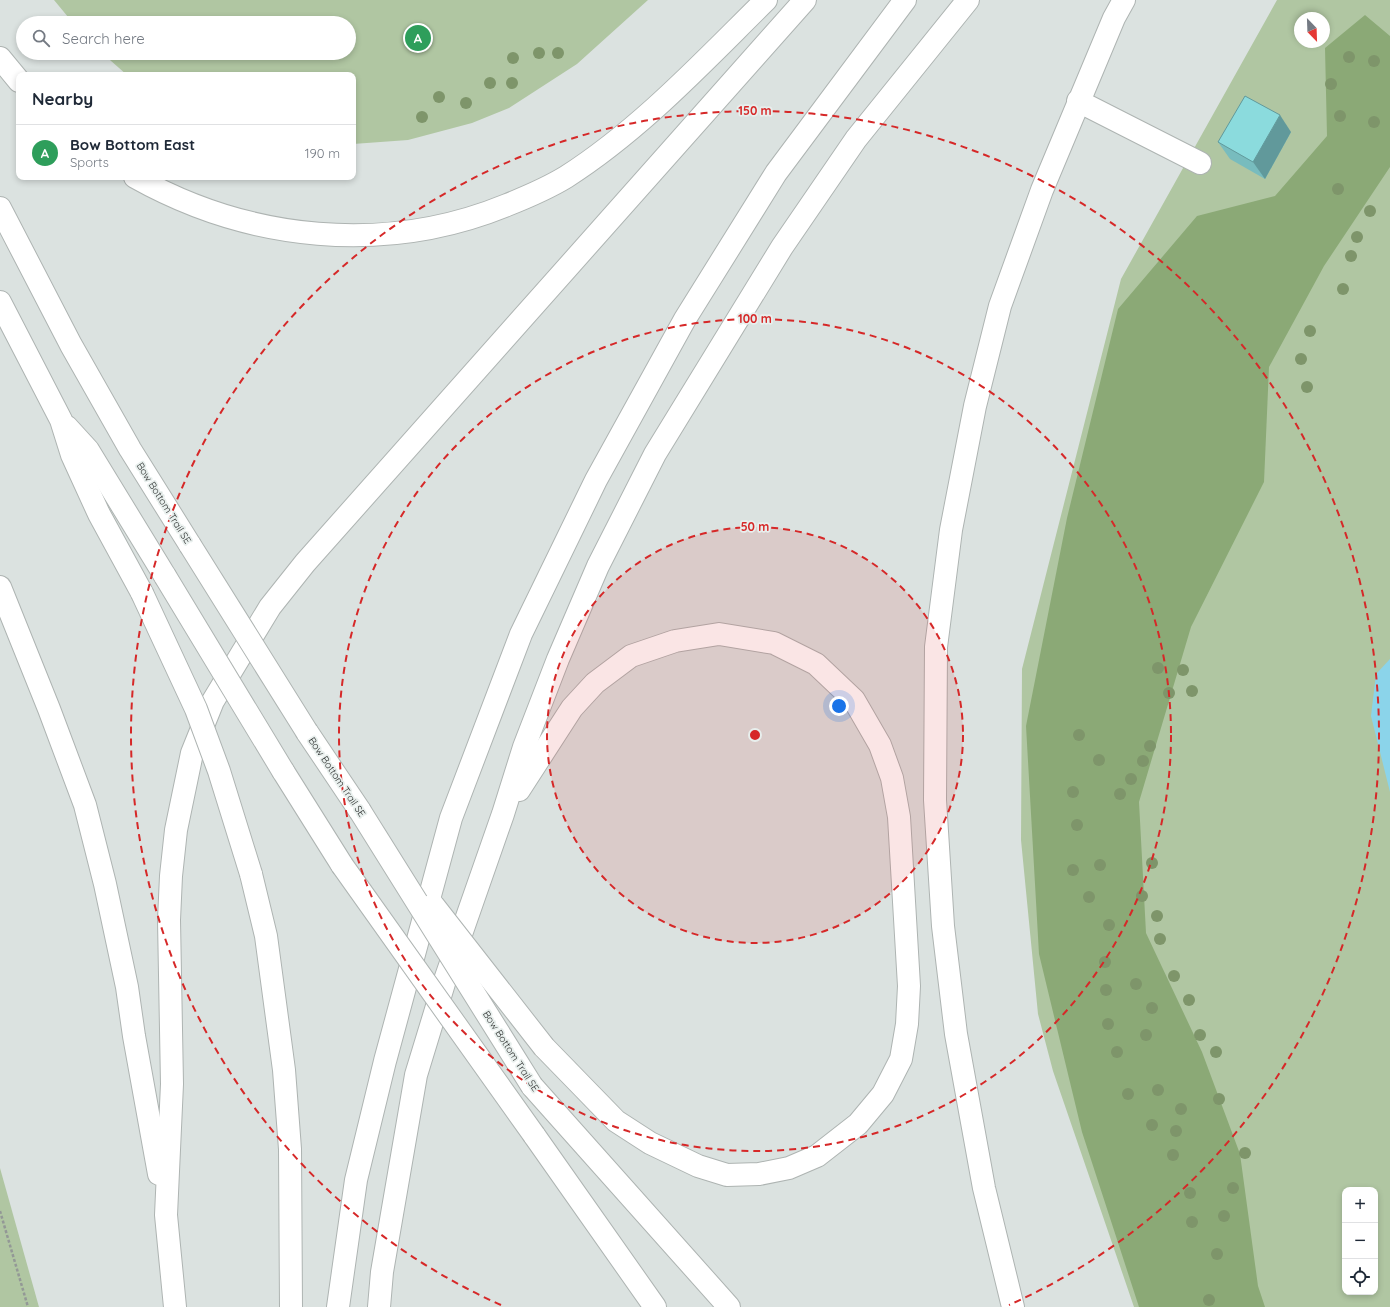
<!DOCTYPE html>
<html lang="en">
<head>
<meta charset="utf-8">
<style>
	body { margin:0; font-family:Quicksand,sans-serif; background:#f6f6f7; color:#1f2937 }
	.controls { position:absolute; right:12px; bottom:12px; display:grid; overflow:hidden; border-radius:8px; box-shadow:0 2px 6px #0003 }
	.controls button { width:36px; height:36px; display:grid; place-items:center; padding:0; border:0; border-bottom:1px solid #e0e1e3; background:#fff; color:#1f2937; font:20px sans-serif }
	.compass { position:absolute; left:1294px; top:12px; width:36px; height:36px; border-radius:50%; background:#fff; box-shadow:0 2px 6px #0003; rotate:157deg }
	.you { position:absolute; left:839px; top:706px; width:14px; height:14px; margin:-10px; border:3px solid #fff; border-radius:50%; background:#1a73e8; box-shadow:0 0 0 6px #1a73e833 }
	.badge { display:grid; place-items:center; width:26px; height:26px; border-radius:50%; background:#d93025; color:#fff; font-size:13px; font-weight:700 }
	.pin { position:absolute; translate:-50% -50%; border:2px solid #fff; box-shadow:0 1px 4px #0006 }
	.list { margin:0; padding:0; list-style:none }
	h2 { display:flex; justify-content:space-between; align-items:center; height:52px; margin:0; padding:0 16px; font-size:17px }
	h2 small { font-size:13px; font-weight:400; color:#747a83 }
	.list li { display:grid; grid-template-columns:26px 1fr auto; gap:12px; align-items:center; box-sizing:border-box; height:56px; padding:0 16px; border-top:1px solid #e0e1e3 }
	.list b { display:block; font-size:15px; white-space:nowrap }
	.list p { margin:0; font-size:13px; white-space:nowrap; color:#747a83 }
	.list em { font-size:13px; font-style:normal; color:#747a83 }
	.icon { flex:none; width:22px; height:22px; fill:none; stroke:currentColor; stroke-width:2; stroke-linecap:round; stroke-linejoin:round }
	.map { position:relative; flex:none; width:1390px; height:1307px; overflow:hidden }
	.search { position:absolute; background:#fff; box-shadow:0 2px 6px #0003; left:16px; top:16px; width:340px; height:44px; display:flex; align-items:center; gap:10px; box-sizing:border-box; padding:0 14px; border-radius:22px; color:#747a83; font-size:15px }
	.panel { position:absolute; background:#fff; box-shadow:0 2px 6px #0003; left:16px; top:72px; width:340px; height:108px; border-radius:8px }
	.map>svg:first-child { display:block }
	.green { fill:#b0c6a2; fill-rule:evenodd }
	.forest { fill:#8ba976 }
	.water { fill:#8bd4ea }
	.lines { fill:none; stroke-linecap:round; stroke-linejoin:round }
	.minor-casing { stroke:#aeb4b2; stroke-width:24 }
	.highway-casing { stroke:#aeb4b2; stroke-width:24 }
	.path { stroke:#939896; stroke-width:2.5; stroke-dasharray:3 2; stroke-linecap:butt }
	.minor { stroke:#fff; stroke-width:22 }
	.highway { stroke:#fff; stroke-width:22 }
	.highway-bridge-casing { stroke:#aeb4b2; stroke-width:24; stroke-linecap:butt }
	.highway-bridge { stroke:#fff; stroke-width:22 }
	.tree { fill:#7e956a }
	.wall { fill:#78bcbe }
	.shaded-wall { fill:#61999b }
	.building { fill:#8bdbdd; stroke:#61999b }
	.ring { fill:none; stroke:#d62828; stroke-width:2; stroke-dasharray:7 5 }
	.labels { text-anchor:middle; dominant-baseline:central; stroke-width:3.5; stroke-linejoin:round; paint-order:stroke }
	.street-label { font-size:10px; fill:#2e3130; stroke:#e8efed }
	.centre { fill:#d62828; stroke:#e8efed; stroke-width:2 }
	.ring-label { font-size:12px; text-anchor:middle; font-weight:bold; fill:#d62828; stroke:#e8efed; stroke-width:3.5; stroke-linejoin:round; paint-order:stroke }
</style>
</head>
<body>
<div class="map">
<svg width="1390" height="1307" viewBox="0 0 1390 1307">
	<rect width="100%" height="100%" fill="#dbe2e0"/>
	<!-- green -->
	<g class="green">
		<polygon points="54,0 648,0 577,64 509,108 472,123 408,140 353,144 353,75 127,75 102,53 349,53 349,23 73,23"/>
		<path d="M1277 0H1390V1307H1134L1053 1071 1038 1014 1021 840 1022 669 1121 279ZM1300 18H1324V42H1300ZM1345 1190H1375V1292H1345Z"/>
		<polygon points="0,1168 39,1307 0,1307"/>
	</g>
	<!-- forest -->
	<polygon class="forest" points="1365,15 1390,36 1390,167 1324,266 1269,367 1264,482 1191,627 1139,802 1146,933 1202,1052 1240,1154 1258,1286 1265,1307 1139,1307 1082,1132 1039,954 1026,726 1067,518 1118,309 1197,216 1275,196 1327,136 1325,48"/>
	<!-- water -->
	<polygon class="water" points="1390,659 1390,792 1371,716 1376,674"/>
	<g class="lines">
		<defs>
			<polyline id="minor" points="1078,101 1200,163"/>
			<g id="highway">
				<polyline points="0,58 19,81"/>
				<path d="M135 177C249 241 385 255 507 205 527 197 548 188 566 177 641 129 703 62 766 0"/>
				<polyline points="0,208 71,345 130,449 190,545"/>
				<polyline points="0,302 61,420 72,455 99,514 142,593"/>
				<polyline points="67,427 88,450 165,576"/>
				<polyline points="0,587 49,709 85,805 105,884 127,987 134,1036 159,1174"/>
				<polyline points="307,732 360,811"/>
				<polyline points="283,771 342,865"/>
				<polyline points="519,790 572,708 595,683 631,656 675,641 719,634 774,643 816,664 854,700 880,745 892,778 899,817 909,986 907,1024 901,1059 883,1094 858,1124 817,1156 789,1168 759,1174 727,1175 698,1166 650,1143 616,1121 544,1047"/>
				<polyline points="251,874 266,936 284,1070 290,1149 291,1307"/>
				<polyline points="532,1086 729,1307"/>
				<polyline points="534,1135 655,1307"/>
				<polyline points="175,1307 166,1215 172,1084 169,920 171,876 176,830 192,753 213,701 270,607 305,563 805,0"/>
				<polyline points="338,1307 356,1180 385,1061 451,818 521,634 596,480 685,319 776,173 905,0"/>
				<polyline points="379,1307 382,1272 416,1075 445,980 503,814 524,747 558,659 598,566 655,454 782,247 856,139 968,0"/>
				<polyline points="1013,1307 984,1188 956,1034 943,926 935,800 936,647 951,530 975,406 1000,306 1042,190 1114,18 1124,0"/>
			</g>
		</defs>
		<!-- minor casing -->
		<use href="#minor" class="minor-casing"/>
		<!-- highway casing -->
		<use href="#highway" class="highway-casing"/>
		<!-- path -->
		<polyline class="path" points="0,1211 28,1307"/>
		<!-- minor -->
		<use href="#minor" class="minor"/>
		<!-- highway -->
		<use href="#highway" class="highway"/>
		<defs>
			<g id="highway-bridge">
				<polyline points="190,545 307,732"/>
				<polyline points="165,576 283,771"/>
				<polyline points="142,593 196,709 219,771 251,874"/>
				<polyline points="360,811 532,1086"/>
				<polyline points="342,865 534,1135"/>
				<polyline points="433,905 544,1047"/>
			</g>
		</defs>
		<!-- highway-bridge casing -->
		<use href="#highway-bridge" class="highway-bridge-casing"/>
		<!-- highway-bridge -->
		<use href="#highway-bridge" class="highway-bridge"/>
	</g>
	<!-- trees -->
	<g class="tree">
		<circle cx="539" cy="53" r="6"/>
		<circle cx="558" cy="53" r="6"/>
		<circle cx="1349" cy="57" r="6"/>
		<circle cx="513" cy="58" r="6"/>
		<circle cx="1374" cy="61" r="6"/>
		<circle cx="490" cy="83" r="6"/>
		<circle cx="512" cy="83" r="6"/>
		<circle cx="1331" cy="84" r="6"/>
		<circle cx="439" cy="97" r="6"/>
		<circle cx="466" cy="103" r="6"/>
		<circle cx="1340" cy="116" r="6"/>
		<circle cx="422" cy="117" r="6"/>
		<circle cx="1374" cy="122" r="6"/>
		<circle cx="1338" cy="189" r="6"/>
		<circle cx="1370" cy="211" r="6"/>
		<circle cx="1357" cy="237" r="6"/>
		<circle cx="1351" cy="256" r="6"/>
		<circle cx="1343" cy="289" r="6"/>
		<circle cx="1310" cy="331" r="6"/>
		<circle cx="1301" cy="359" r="6"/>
		<circle cx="1307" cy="387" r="6"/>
		<circle cx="1158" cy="668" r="6"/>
		<circle cx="1183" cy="670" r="6"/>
		<circle cx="1192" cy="691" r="6"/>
		<circle cx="1169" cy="693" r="6"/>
		<circle cx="1079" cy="735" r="6"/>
		<circle cx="1150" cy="746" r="6"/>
		<circle cx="1099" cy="760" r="6"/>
		<circle cx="1143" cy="761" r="6"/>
		<circle cx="1131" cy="779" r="6"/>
		<circle cx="1073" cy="792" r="6"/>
		<circle cx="1120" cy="794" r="6"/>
		<circle cx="1077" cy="825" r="6"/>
		<circle cx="1152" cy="863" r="6"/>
		<circle cx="1100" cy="865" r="6"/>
		<circle cx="1073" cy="870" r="6"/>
		<circle cx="1142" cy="896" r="6"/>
		<circle cx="1089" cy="897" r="6"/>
		<circle cx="1157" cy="916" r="6"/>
		<circle cx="1109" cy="925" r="6"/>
		<circle cx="1160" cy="939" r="6"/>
		<circle cx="1105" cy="962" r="6"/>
		<circle cx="1174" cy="976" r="6"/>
		<circle cx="1136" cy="984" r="6"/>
		<circle cx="1106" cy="990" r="6"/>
		<circle cx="1189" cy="1000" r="6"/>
		<circle cx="1152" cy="1008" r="6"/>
		<circle cx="1108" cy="1024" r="6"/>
		<circle cx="1146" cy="1035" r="6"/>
		<circle cx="1200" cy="1035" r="6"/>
		<circle cx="1117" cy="1052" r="6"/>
		<circle cx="1216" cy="1052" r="6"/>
		<circle cx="1158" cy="1090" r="6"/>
		<circle cx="1128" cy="1094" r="6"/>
		<circle cx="1219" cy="1099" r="6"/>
		<circle cx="1181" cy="1109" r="6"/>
		<circle cx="1152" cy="1125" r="6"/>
		<circle cx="1176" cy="1131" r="6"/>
		<circle cx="1245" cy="1153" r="6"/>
		<circle cx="1173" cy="1155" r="6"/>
		<circle cx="1233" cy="1188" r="6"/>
		<circle cx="1190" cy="1193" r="6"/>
		<circle cx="1224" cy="1216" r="6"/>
		<circle cx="1192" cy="1222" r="6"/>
		<circle cx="1217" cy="1254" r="6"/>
		<circle cx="1209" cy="1300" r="6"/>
	</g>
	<!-- wall -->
	<polygon class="wall" points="1291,132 1265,179 1230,159 1218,142"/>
	<!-- shaded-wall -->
	<polygon class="shaded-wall" points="1280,115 1291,132 1265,179 1253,162"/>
	<!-- building -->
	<polygon class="building" points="1245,96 1280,115 1253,162 1218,142"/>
	<!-- distance rings -->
	<circle cx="755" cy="735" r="208" fill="#d62828" fill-opacity=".12"/>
	<g class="ring">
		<circle cx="755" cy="735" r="208"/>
		<circle cx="755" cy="735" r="416"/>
		<path d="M501 1305A624 624 0 1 1 1009 1305"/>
	</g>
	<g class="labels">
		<!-- street labels -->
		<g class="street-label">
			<text transform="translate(164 503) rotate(58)">Bow Bottom Trail SE</text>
			<text transform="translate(337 777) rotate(56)">Bow Bottom Trail SE</text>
			<text transform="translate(511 1051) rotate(57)">Bow Bottom Trail SE</text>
		</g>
	</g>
	<circle cx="755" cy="735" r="6" class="centre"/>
	<g class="ring-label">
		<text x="755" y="115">150 m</text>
		<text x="755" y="323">100 m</text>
		<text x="755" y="531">50 m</text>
	</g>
</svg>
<div class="controls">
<button>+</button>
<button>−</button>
<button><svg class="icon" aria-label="locate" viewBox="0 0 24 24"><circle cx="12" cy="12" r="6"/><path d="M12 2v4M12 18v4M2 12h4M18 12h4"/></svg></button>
</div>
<svg class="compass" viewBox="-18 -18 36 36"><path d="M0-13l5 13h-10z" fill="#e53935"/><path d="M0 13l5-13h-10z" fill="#747a83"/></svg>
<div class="you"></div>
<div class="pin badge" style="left:418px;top:38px;background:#2e9e5b">A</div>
<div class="search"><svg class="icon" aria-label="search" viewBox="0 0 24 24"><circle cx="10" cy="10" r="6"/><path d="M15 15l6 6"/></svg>Search here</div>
<section class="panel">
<h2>Nearby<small></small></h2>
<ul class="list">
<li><span class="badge" style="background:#2e9e5b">A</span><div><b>Bow Bottom East</b><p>Sports</p></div><em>190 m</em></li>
</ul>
</section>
</div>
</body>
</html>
